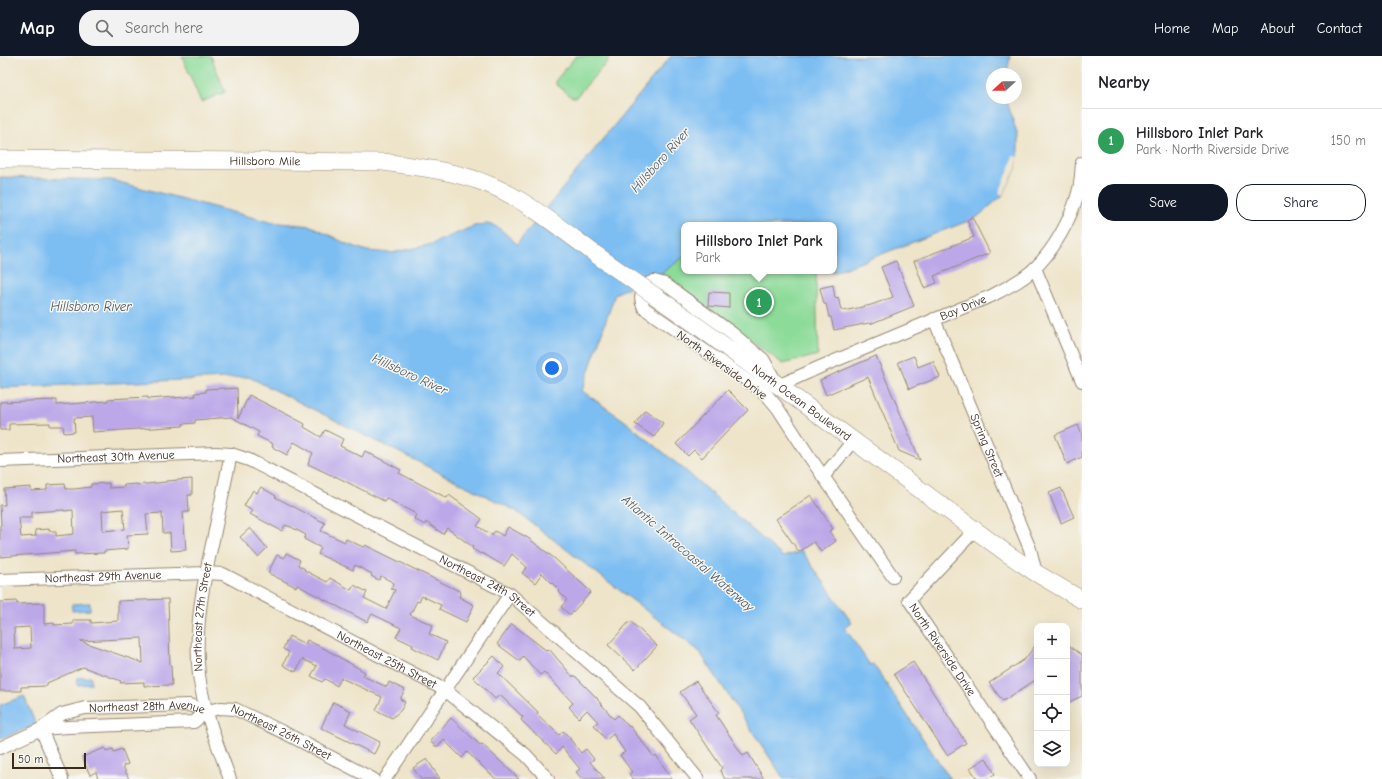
<!DOCTYPE html>
<html lang="en">
<head>
<meta charset="utf-8">
<style>
	body { margin:0; font-family:"Comic Neue",sans-serif; background:#f2f2f2; color:#202124 }
	.controls { position:absolute; right:12px; bottom:12px; display:grid; overflow:hidden; border-radius:8px; box-shadow:0 4px 16px #0002 }
	.controls button { width:36px; height:36px; display:grid; place-items:center; padding:0; border:0; border-bottom:1px solid #e0e0e0; background:#fff; color:#202124; font:20px sans-serif }
	.compass { position:absolute; left:986px; top:12px; width:36px; height:36px; border-radius:50%; background:#fff; box-shadow:0 4px 16px #0002; rotate:249deg }
	.scale { position:absolute; left:12px; bottom:10px; width:74px; box-sizing:border-box; padding-left:4px; border:2px solid #3b2a1e; border-top:0; font-size:11px; line-height:14px; white-space:nowrap; color:#3b2a1e; -webkit-text-stroke:3px #f6f6f2; paint-order:stroke }
	.you { position:absolute; left:552px; top:312px; width:14px; height:14px; margin:-10px; border:3px solid #fff; border-radius:50%; background:#1a73e8; box-shadow:0 0 0 6px #1a73e833 }
	.badge { display:grid; place-items:center; width:26px; height:26px; border-radius:50%; background:#111827; color:#fff; font-size:13px; font-weight:700 }
	.pin { position:absolute; translate:-50% -50%; border:2px solid #fff; box-shadow:0 1px 4px #0006 }
	.popup { position:absolute; left:681px; top:166px; width:156px; height:52px; box-sizing:border-box; display:grid; place-content:center; border-radius:8px; background:#fff; filter:drop-shadow(0 1px 3px #0005); font-size:13px; white-space:nowrap; color:#757577 }
	.popup b { font-size:15px; color:#202124 }
	.popup::after { content:''; position:absolute; left:50%; top:100%; margin-left:-8px; border:8px solid transparent; border-top-color:#fff }
	.list { margin:0; padding:0; list-style:none }
	h2 { display:flex; justify-content:space-between; align-items:center; height:52px; margin:0; padding:0 16px; font-size:17px }
	h2 small { font-size:13px; font-weight:400; color:#757577 }
	.list li { display:grid; grid-template-columns:26px 1fr auto; gap:12px; align-items:center; box-sizing:border-box; height:64px; padding:0 16px; border-top:1px solid #e0e0e0 }
	.list b { display:block; font-size:15px; white-space:nowrap }
	.list p { margin:0; font-size:13px; white-space:nowrap; color:#757577 }
	.list em { font-size:13px; font-style:normal; color:#757577 }
	.actions { display:flex; gap:8px; padding:12px 16px }
	.actions a { flex:1; padding:9px 0; border:1px solid #111827; border-radius:16px; text-align:center; font-size:14px; color:#111827 }
	.actions .main { background:#111827; color:#fff }
	.icon { flex:none; width:22px; height:22px; fill:none; stroke:currentColor; stroke-width:2; stroke-linecap:round; stroke-linejoin:round }
	.map { position:relative; flex:none; width:1082px; height:723px; overflow:hidden }
	header { display:flex; align-items:center; gap:24px; box-sizing:border-box; height:56px; padding:0 20px; background:#111827; color:#fff }
	header strong { font-size:19px }
	nav { display:flex; gap:22px; margin-inline-start:auto; font-size:14px }
	.search { width:280px; height:36px; background:#f2f2f2; display:flex; align-items:center; gap:10px; box-sizing:border-box; padding:0 14px; border-radius:16px; color:#757577; font-size:15px }
	main { display:flex }
	aside { flex:1; background:#fff }
	.map>svg:first-child { display:block }
	.green { fill:#8ddb99; stroke:#64825c }
	.water { fill:#7dbef2; stroke:#5c7488 }
	.pier { fill:#eee4c9 }
	.building { fill:#bca8e9; fill-rule:evenodd }
	.lines { fill:none; stroke-linecap:round; stroke-linejoin:round }
	.minor-casing { stroke:#948774; stroke-width:14 }
	.secondary-casing { stroke:#948774; stroke-width:18 }
	.minor { stroke:#fff; stroke-width:12 }
	.secondary { stroke:#fff; stroke-width:17 }
	.secondary-bridge-casing { stroke:#948774; stroke-width:18; stroke-linecap:butt }
	.secondary-bridge { stroke:#fff; stroke-width:17 }
	.labels { text-anchor:middle; dominant-baseline:central; stroke-width:3; stroke-linejoin:round; paint-order:stroke }
	.street-label { font-size:12px; fill:#3b2a1e; stroke:#f6f6f2 }
	.water-label { font-size:13px; font-style:italic; fill:#4f565e; stroke:#f6f6f2 }
</style>
</head>
<body>
<header>
<strong>Map</strong>
<div class="search"><svg class="icon" aria-label="search" viewBox="0 0 24 24"><circle cx="10" cy="10" r="6"/><path d="M15 15l6 6"/></svg>Search here</div>
<nav><a>Home</a><a>Map</a><a>About</a><a>Contact</a></nav>
</header>
<main>
<div class="map">
<svg width="1082" height="723" viewBox="0 0 1082 723">
	<rect width="100%" height="100%" fill="#f6f6f2"/>
	<filter id="ink" filterUnits="userSpaceOnUse"><feTurbulence type="fractalNoise" baseFrequency=".025" numOctaves="2"/><feDisplacementMap in="SourceGraphic" scale="8" xChannelSelector="R" yChannelSelector="G"/><feConvolveMatrix kernelMatrix="1 2 1 2 8 2 1 2 1" color-interpolation-filters="sRGB"/></filter>
	<filter id="wash" filterUnits="userSpaceOnUse"><feTurbulence type="fractalNoise" baseFrequency=".012" numOctaves="4" result="noise"/><feDisplacementMap in="SourceGraphic" scale="16" xChannelSelector="R" yChannelSelector="G"/><feGaussianBlur stdDeviation="0.9" result="paint"/><feColorMatrix in="noise" values="0 0 0 0 0 0 0 0 0 0 0 0 0 0 0 0 0 1.4 0 .05"/><feComposite in="paint" operator="in"/></filter>
	<g filter="url(#wash)">
		<rect width="100%" height="100%" fill="#eee4c9"/>
		<!-- green -->
		<g class="green">
			<polygon points="182,0 211,0 225,36 201,46"/>
			<polygon points="576,0 613,0 608,1 608,5 576,41 572,41 556,28 556,24"/>
			<polygon points="684,201 684,215 805,215 816,217 818,299 783,308 661,217"/>
		</g>
		<!-- water -->
		<g class="water">
			<polygon points="671,0 1010,0 1007,18 992,18 992,42 1006,42 1018,81 1018,100 1016,113 1003,139 976,162 835,216 816,217 805,215 834,215 834,169 684,169 684,201 657,220 646,222 615,238 582,335 625,365 686,415 783,501 802,495 852,567 845,572 870,609 873,608 950,723 784,723 699,595 516,455 249,321 0,332 0,121 111,124 270,166 311,170 345,187 367,195 392,197 429,189 474,170 486,168 493,169 500,173 517,188"/>
			<polygon points="90,547 90,554 72,555 72,548"/>
			<polygon points="91,621 91,628 77,629 77,622"/>
			<polygon points="24,640 36,669 0,683 0,649"/>
		</g>
		<!-- pier -->
		<polygon class="pier" points="1013,100 1018,101 1016,113 1003,139 999,137 1010,112"/>
		<g id="blocks">
			<!-- building -->
			<g class="building">
				<polygon points="972,161 990,197 934,220 937,227 924,232 914,205 974,181 967,164"/>
				<polygon points="896,205 914,250 870,268 869,267 834,274 831,261 829,261 826,248 824,248 820,232 833,229 835,242 838,241 841,254 843,254 844,255 871,249 893,241 881,211"/>
				<polygon points="709,236 729,237 729,252 708,250"/>
				<polygon points="756,238 763,239 765,245 761,251 755,250 752,244"/>
				<polygon points="876,300 920,404 899,395 868,321 826,339 820,324"/>
				<polygon points="914,300 918,311 933,305 940,321 909,333 898,306"/>
				<polygon points="224,332 224,333 237,332 238,363 249,339 290,360 305,368 304,371 321,381 325,374 343,383 340,390 362,401 365,395 401,414 399,417 447,442 449,439 482,463 477,470 492,479 495,475 503,480 508,471 528,482 554,502 591,536 570,559 561,551 567,544 559,536 560,535 542,517 535,527 522,517 527,511 512,498 504,510 482,497 481,498 472,493 473,491 447,472 443,478 426,466 425,469 414,463 416,458 386,442 384,445 335,420 335,421 308,408 313,397 294,386 287,399 272,391 273,388 257,380 259,376 231,361 195,364 195,367 183,368 183,370 93,376 92,361 74,362 75,376 64,377 63,370 50,370 50,367 9,368 9,374 0,374 0,346 57,344 57,349 108,345 108,343 148,341 148,343 175,341 175,342 196,340 195,337 206,336 206,333"/>
				<polygon points="728,334 748,354 702,402 694,394 688,400 676,388"/>
				<polygon points="645,354 663,367 654,381 635,368"/>
				<polygon points="1078,369 1082,379 1082,401 1067,408 1055,379"/>
				<path d="M192 423V439H188L189 456H183L186 494 171 495 170 477H163L162 457 146 458 148 478 127 479 128 493 104 495V497L75 498V495L0 501V469H1L0 449H5L4 433 31 431V435L47 434V429L65 428 66 433H74L91 431V428L109 427V432L124 431V429L137 428V429L166 426V425ZM123 453 125 473 103 475 102 455ZM64 454V455L73 454 74 478 56 480V475H49V473L35 474 36 480 21 481 19 462H32V456Z"/>
				<polygon points="261,431 276,440 275,441 325,467 321,475 345,486 346,483 363,491 365,489 461,536 459,541 474,549 466,566 439,553 441,549 422,540 419,546 417,545 410,559 433,569 429,578 446,586 438,604 412,591 413,589 396,581 401,572 372,558 367,566 297,529 296,531 268,517 277,499 284,502 286,497 300,504 298,509 305,513 304,514 327,526 330,522 351,534 354,529 367,536 364,542 386,553 395,534 391,533 394,527 381,520 379,524 371,520 372,518 355,509 353,514 318,498 321,492 304,483 306,479 291,471 285,469 282,475 250,458 253,455 244,450 253,434 257,437"/>
				<polygon points="1061,432 1074,461 1061,467 1049,437"/>
				<polygon points="811,439 833,473 829,475 836,485 821,496 814,486 799,496 776,463"/>
				<polygon points="250,472 267,492 258,501 240,481"/>
				<path d="M168 543 170 610H171L172 629 144 630V626L120 627 121 625 83 611 47 627V630L21 631V635H0V546L17 545V548L44 547V568L54 567V569L73 568V564H91V567L118 565V545ZM30 571 31 592 15 593 14 572ZM142 582 143 607 80 585Z"/>
				<polygon points="630,565 657,590 635,614 608,589"/>
				<polygon points="512,568 547,595 549,593 573,621 574,619 598,643 597,643 614,663 618,659 629,671 630,670 654,701 656,699 672,723 633,723 629,718 632,716 620,699 625,696 613,678 606,684 594,669 598,666 587,654 579,662 569,651 573,647 544,616 540,619 523,600 520,605 497,588"/>
				<polygon points="289,580 305,588 307,584 325,593 365,616 363,620 387,631 389,626 405,634 400,643 405,646 401,654 392,662 376,654 382,641 341,622 337,630 325,623 322,626 311,620 317,610 302,603 296,616 283,609 289,596 283,593"/>
				<polygon points="1037,587 1037,623 1003,645 989,627 1025,603"/>
				<polygon points="1067,588 1082,599 1082,640 1067,647"/>
				<polygon points="494,600 504,611 498,617 538,656 537,658 559,679 563,675 570,682 570,683 581,697 586,693 594,703 590,706 605,723 582,723 576,716 580,713 562,691 556,698 521,664 523,661 500,639 495,643 473,621"/>
				<polygon points="913,606 966,687 947,699 894,618"/>
				<polygon points="696,625 719,657 716,659 743,700 748,697 764,723 725,723 720,714 722,712 689,663 696,658 680,636"/>
				<polygon points="333,646 351,655 345,668 380,686 374,698 321,672"/>
				<polygon points="451,662 480,689 482,688 519,723 496,723 467,696 462,702 444,684 438,690 435,690 430,685"/>
				<polygon points="105,692 106,695 113,693 114,696 122,693 128,708 123,710 129,723 98,723 96,716 90,719 82,701"/>
				<polygon points="986,702 995,718 986,723 977,723 970,712"/>
				<polygon points="427,703 440,723 421,723 413,712"/>
			</g>
		</g>
	</g>
	<g filter="url(#ink)">
		<use href="#blocks" fill-opacity="0" stroke="#948774" stroke-width="1"/>
		<g class="lines">
			<defs>
				<g id="minor">
					<polyline points="1035,212 1082,325"/>
					<path id="s1" d="M934 263 1030 493 1036 517"/>
					<path id="s2" d="M0 405 216 397 231 398 249 404 510 538 640 651 698 723"/>
					<polyline points="823,421 853,385"/>
					<path id="s3" d="M975 474 909 544 1030 723"/>
					<path id="s4" d="M893 521 809 400 777 351 766 338 751 327 644 252C638 241 642 229 654 225L665 228 732 277 763 303 778 330 820 311 991 240C1006 232 1023 224 1035 212 1054 194 1071 163 1078 137 1081 128 1081 117 1082 107"/>
					<path id="s5" d="M0 524 206 517 223 518 445 634 526 699 548 723"/>
					<path id="s6" d="M41 673 68 671 194 666 207 655 221 652 235 653 283 676 373 723"/>
					<polyline points="41,673 62,723"/>
					<path id="s7" d="M0 692 41 673 62 658 85 652 189 649 207 655"/>
					<path id="s8" d="M230 723C218 691 203 652 199 619 194 573 203 528 213 484 219 455 225 426 231 398"/>
					<polyline points="385,723 510,538"/>
				</g>
				<g id="secondary">
					<path id="s9" d="M0 103 383 106C419 111 456 115 490 129 528 145 565 176 598 200"/>
					<path id="s10" d="M688 263 1005 496 1036 517 1082 544"/>
				</g>
			</defs>
			<!-- minor casing -->
			<use href="#minor" class="minor-casing"/>
			<!-- secondary casing -->
			<use href="#secondary" class="secondary-casing"/>
			<!-- minor -->
			<use href="#minor" class="minor"/>
			<!-- secondary -->
			<use href="#secondary" class="secondary"/>
			<defs>
				<polyline id="secondary-bridge" points="598,200 688,263"/>
			</defs>
			<!-- secondary-bridge casing -->
			<use href="#secondary-bridge" class="secondary-bridge-casing"/>
			<!-- secondary-bridge -->
			<use href="#secondary-bridge" class="secondary-bridge"/>
		</g>
	</g>
	<g class="labels">
		<!-- street labels -->
		<g class="street-label">
			<text stroke="none"><textPath href="#s9" startOffset="265">Hillsboro Mile</textPath></text>
			<text stroke="none"><textPath href="#s4" startOffset="772">Bay Drive</textPath></text>
			<text transform="translate(722 309) rotate(36)">North Riverside Drive</text>
			<text stroke="none"><textPath href="#s10" startOffset="141">North Ocean Boulevard</textPath></text>
			<text stroke="none"><textPath href="#s1" startOffset="137">Spring Street</textPath></text>
			<text stroke="none"><textPath href="#s2" startOffset="116">Northeast 30th Avenue</textPath></text>
			<text stroke="none"><textPath href="#s5" startOffset="103">Northeast 29th Avenue</textPath></text>
			<text stroke="none"><textPath href="#s2" startOffset="520">Northeast 24th Street</textPath></text>
			<text stroke="none"><textPath href="#s8" startOffset="167">Northeast 27th Street</textPath></text>
			<text stroke="none"><textPath href="#s3" startOffset="156">North Riverside Drive</textPath></text>
			<text stroke="none"><textPath href="#s5" startOffset="408">Northeast 25th Street</textPath></text>
			<text stroke="none"><textPath href="#s7" startOffset="157">Northeast 28th Avenue</textPath></text>
			<text stroke="none"><textPath href="#s6" startOffset="250">Northeast 26th Street</textPath></text>
		</g>
		<!-- water labels -->
		<g class="water-label">
			<text transform="translate(660 104) rotate(-48)">Hillsboro River</text>
			<text x="91" y="250">Hillsboro River</text>
			<text transform="translate(410 318) rotate(25)">Hillsboro River</text>
			<text transform="translate(688 497) rotate(41)">Atlantic Intracoastal Waterway</text>
		</g>
	</g>
</svg>
<div class="controls">
<button>+</button>
<button>−</button>
<button><svg class="icon" aria-label="locate" viewBox="0 0 24 24"><circle cx="12" cy="12" r="6"/><path d="M12 2v4M12 18v4M2 12h4M18 12h4"/></svg></button>
<button><svg class="icon" aria-label="layers" viewBox="0 0 24 24"><path d="M12 4l9 5-9 5-9-5zM3 14l9 5 9-5"/></svg></button>
</div>
<svg class="compass" viewBox="-18 -18 36 36"><path d="M0-13l5 13h-10z" fill="#e53935"/><path d="M0 13l5-13h-10z" fill="#757577"/></svg>
<div class="scale">50 m</div>
<div class="you"></div>
<div class="pin badge" style="left:759px;top:246px;background:#2e9e5b">1</div>
<div class="popup"><b>Hillsboro Inlet Park</b>Park</div>
</div>
<aside>
<h2>Nearby<small></small></h2>
<ul class="list">
<li><span class="badge" style="background:#2e9e5b">1</span><div><b>Hillsboro Inlet Park</b><p>Park · North Riverside Drive</p></div><em>150 m</em></li>
</ul>
<div class="actions"><a class="main">Save</a><a>Share</a></div>
</aside>
</main>
</body>
</html>
